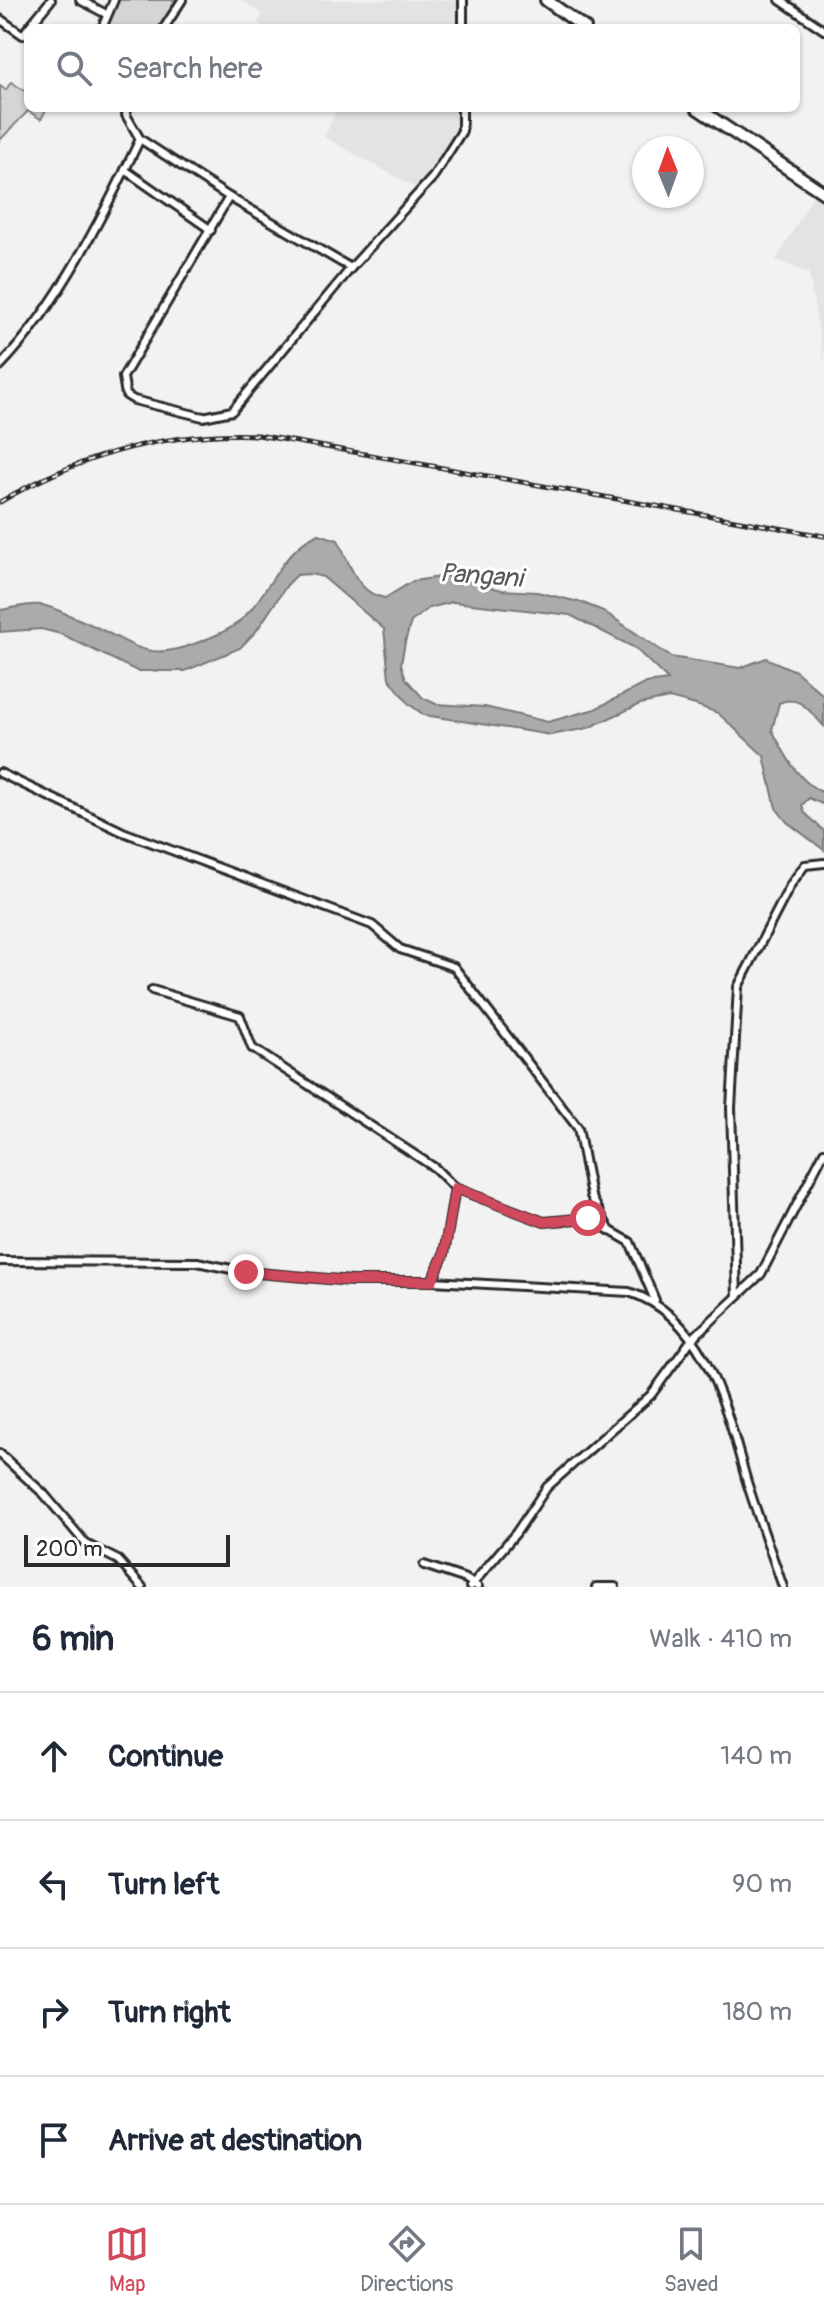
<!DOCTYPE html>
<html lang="en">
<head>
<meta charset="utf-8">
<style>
	body { margin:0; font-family:Pangolin,sans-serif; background:#f2f2f3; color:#1f2937 }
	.compass { position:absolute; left:632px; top:136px; width:72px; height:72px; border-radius:50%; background:#fff; box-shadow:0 2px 6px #0004; rotate:359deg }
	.scale { position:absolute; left:24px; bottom:20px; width:206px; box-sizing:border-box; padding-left:8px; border:4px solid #2b2b2b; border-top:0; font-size:22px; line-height:28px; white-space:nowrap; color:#2b2b2b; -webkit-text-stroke:6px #fff; paint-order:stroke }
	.stop { position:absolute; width:24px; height:24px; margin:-18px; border:6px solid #d1495b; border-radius:50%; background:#fff }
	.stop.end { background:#d1495b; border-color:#fff; box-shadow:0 2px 8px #0008 }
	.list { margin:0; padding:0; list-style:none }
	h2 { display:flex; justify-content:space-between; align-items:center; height:104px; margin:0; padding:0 32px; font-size:34px }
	h2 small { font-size:26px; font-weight:400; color:#747a83 }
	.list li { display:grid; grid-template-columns:52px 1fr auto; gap:24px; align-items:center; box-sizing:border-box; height:128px; padding:0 32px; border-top:2px solid #e0e1e3 }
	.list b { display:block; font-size:30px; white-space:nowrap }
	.list em { font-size:26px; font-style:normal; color:#747a83 }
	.icon { flex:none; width:44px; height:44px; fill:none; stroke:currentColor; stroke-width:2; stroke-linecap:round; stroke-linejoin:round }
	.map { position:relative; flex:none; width:824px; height:1587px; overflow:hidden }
	.search { position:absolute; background:#fff; box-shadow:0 2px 6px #0004; left:24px; right:24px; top:24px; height:88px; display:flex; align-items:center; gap:20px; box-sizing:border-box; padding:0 28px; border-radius:12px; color:#747a83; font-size:30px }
	.sheet { height:616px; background:#fff }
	nav { display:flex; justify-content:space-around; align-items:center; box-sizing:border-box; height:112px; border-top:2px solid #e0e1e3; background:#fff; font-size:22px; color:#747a83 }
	nav a { display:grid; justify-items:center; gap:4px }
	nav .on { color:#d1495b }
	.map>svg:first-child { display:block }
	.built { fill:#e3e3e3 }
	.green { fill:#d5d5d5; stroke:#808080; stroke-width:2 }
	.water { fill:#ababab; stroke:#787878; stroke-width:2; fill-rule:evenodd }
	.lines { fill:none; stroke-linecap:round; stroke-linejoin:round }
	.minor-casing { stroke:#2b2b2b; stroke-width:12 }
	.trunk-casing { stroke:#2b2b2b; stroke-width:16 }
	.minor { stroke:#fff; stroke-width:6 }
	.trunk { stroke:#fff; stroke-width:10 }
	.rail-casing { stroke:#2b2b2b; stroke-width:5 }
	.rail { stroke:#fff; stroke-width:2; stroke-dasharray:6; stroke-linecap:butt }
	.route { stroke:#d1495b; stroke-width:10 }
	.labels { text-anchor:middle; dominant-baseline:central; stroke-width:6; stroke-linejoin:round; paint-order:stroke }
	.water-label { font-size:26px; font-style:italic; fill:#585858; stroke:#fff }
</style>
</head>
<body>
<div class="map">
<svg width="824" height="1587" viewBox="0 0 824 1587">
	<rect width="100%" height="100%" fill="#f2f2f2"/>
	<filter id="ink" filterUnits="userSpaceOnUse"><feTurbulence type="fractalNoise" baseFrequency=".0125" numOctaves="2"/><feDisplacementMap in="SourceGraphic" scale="16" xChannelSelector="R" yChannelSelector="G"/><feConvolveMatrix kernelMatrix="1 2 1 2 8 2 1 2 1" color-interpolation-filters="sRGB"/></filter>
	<g filter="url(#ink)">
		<!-- built -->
		<g class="built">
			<polygon points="241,0 461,0 460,28 265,28 257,23 263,14"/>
			<polygon points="338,108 459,108 459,130 431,176 418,189 324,137"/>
			<polygon points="813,196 824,201 824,365 809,273 776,260"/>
		</g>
		<!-- green -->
		<g class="green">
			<polygon points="118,0 178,0 160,28 109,28 109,15"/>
			<polygon points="11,82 28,93 28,108 47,108 41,119 28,111 0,140 0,86 6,90"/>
		</g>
		<!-- water -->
		<path class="water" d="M319 534 338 540C350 563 356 594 385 598L413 581 447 576 502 590 537 592 583 603 603 611 671 657 740 668 766 658 796 671 824 696V726C809 711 800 694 779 703L772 730C786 755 797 782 824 793V805L809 798 802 805 804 812 824 831V850L787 822 776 808 764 756 718 713 696 705 669 698 640 704 588 728 551 735 424 715 409 704 389 678 384 629 323 577 310 574 297 575 287 585 257 630 240 648 185 671H137L61 634 41 629 0 632V610C14 608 28 603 42 605 52 607 62 612 71 616 144 644 139 671 223 632 266 612 275 551 319 534ZM453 602 570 615 635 648 668 680 646 683 595 709 548 722 485 707 436 704 423 698 406 679 401 664 405 642 411 622 429 608Z"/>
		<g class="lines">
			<defs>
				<g id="minor">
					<polyline points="80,0 106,14"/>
					<polyline points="780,0 824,30"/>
					<polyline points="0,19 23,35 28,28"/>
					<polyline points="28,28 51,0"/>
					<polyline points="102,28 114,0"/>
					<polyline points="164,28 182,0"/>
					<polyline points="463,28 463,0"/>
					<polyline points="127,108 126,115 140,139 229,197 351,268"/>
					<polyline points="125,170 211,230"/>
					<polyline points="229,197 123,377 126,395 134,400 203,417 232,411 351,268 433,177 462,131 462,108"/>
					<path d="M0 366C58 306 104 214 140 139"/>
					<polyline points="0,773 123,832 372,925 400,949 454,967 578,1128 591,1196 610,1231"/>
					<polyline points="152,990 240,1016 252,1048 435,1168 455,1188 544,1222 588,1218 630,1242 655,1300"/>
					<path d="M0 1261 197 1262 246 1272 352 1281H432L629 1292C707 1317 727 1412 747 1482 758 1517 771 1552 783 1587"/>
					<polyline points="432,1281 444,1254 455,1188"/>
					<polyline points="737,1296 731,1108 738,987 791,884 805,865 824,863"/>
					<polyline points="0,1454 44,1494 86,1544 118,1560 142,1587"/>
					<polyline points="424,1565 466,1579 478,1587"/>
					<polyline points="470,1587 516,1533 547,1487 651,1395 692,1339 761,1274 824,1152"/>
					<polyline points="596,1587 615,1587"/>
				</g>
				<g id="trunk">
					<polyline points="546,0 585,28"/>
					<polyline points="697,108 824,193"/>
				</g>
			</defs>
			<!-- minor casing -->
			<use href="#minor" class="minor-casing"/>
			<!-- trunk casing -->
			<use href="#trunk" class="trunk-casing"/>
			<!-- minor -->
			<use href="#minor" class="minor"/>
			<!-- trunk -->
			<use href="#trunk" class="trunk"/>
			<defs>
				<path id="rail" d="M0 502C80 455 165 431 258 435L824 536"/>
			</defs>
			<!-- rail casing -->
			<use href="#rail" class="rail-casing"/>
			<!-- rail -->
			<use href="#rail" class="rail"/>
		</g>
	</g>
	<g class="lines" filter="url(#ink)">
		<!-- route -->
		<polyline class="route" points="246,1272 352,1281 432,1281 444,1254 455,1188 544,1222 588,1218"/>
	</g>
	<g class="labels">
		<!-- water labels -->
		<g class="water-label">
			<text transform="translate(481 576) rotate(4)">Pangani</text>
		</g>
	</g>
</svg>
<svg class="compass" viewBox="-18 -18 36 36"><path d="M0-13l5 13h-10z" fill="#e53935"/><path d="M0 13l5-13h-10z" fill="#747a83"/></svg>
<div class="scale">200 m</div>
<div class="stop" style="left:588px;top:1218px"></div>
<div class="stop end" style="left:246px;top:1272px"></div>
<div class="search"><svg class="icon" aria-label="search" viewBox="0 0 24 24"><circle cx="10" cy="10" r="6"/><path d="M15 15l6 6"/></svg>Search here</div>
</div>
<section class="sheet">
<h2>6 min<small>Walk · 410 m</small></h2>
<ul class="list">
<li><svg class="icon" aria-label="ahead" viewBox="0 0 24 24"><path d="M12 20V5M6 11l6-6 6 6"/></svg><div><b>Continue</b></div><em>140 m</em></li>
<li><svg class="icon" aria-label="left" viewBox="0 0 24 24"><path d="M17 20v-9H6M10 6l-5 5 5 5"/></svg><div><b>Turn left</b></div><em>90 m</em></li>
<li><svg class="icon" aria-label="right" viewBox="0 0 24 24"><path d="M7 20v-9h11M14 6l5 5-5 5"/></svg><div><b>Turn right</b></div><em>180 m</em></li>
<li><svg class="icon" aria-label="arrive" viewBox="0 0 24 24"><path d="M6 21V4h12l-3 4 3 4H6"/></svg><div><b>Arrive at destination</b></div></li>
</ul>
</section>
<nav>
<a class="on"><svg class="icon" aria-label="map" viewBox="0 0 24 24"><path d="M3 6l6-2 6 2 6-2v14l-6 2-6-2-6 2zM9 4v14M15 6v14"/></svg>Map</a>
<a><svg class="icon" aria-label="directions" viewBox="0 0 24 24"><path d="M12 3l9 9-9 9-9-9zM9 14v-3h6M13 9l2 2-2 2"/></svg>Directions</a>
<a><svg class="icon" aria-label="saved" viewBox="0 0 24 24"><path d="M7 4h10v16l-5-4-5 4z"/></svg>Saved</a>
</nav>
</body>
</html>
